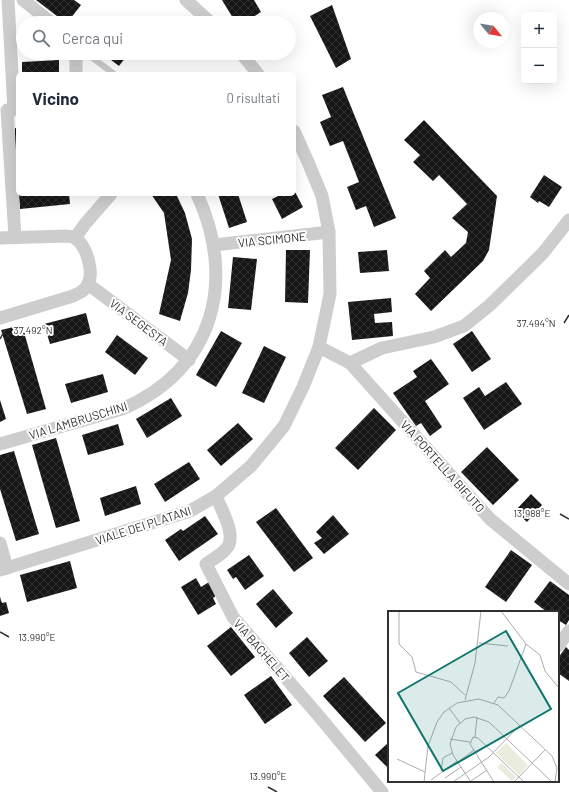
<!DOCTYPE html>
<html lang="it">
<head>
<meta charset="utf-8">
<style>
	body { margin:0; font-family:Barlow,sans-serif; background:#f2f2f3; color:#1f2937 }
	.controls { position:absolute; right:12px; top:12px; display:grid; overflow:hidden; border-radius:6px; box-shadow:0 4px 16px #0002 }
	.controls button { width:36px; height:36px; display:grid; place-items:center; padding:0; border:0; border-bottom:1px solid #e0e1e3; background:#fff; color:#1f2937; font:20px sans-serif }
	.compass { position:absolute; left:473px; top:12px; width:36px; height:36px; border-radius:50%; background:#fff; box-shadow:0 4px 16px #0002; rotate:120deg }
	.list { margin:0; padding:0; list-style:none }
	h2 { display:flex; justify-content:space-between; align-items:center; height:52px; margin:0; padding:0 16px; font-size:17px }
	h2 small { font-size:13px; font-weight:400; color:#747a83 }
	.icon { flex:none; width:22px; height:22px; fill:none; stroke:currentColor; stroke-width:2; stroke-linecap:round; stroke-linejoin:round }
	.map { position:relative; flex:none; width:569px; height:792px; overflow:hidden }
	.search { position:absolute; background:#fff; box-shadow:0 4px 16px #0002; left:16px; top:16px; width:280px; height:44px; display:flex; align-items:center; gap:10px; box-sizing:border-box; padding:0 14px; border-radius:22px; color:#747a83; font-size:15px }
	.panel { position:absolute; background:#fff; box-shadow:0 4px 16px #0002; left:16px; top:72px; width:280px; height:124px; border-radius:6px }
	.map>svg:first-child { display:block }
	.building { fill:url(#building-cross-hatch) }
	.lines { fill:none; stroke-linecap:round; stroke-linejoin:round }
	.lane { stroke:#cdcdcd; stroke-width:6 }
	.street { stroke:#cdcdcd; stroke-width:13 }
	.ticks { fill:none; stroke:#303030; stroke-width:1.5 }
	.labels { text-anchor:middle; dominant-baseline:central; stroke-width:4; stroke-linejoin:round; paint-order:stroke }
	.street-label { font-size:12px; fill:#303030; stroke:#fff }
	.inset-road { fill:none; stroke:#acacac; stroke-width:1 }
	.view { fill:#0f766e; fill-opacity:0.15; stroke:#0f766e; stroke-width:2 }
	.inset-edge { fill:none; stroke:#303030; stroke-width:2 }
	.ticks-label { font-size:10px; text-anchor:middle; fill:#303030; stroke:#fff; stroke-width:4; stroke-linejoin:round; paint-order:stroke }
</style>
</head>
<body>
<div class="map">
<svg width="569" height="792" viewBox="0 0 569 792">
	<defs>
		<pattern id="building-cross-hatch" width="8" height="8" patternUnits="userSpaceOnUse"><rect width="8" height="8" fill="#171717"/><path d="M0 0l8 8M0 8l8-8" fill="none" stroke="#303030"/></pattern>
	</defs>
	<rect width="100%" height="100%" fill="#fff"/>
	<!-- building -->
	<g class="building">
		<polygon points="36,0 74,0 81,5 67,23 66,23"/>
		<polygon points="222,0 254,0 261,12 244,23 236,23"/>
		<polygon points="332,5 351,59 336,68 310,16"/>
		<polygon points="102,53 129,53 119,66"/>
		<polygon points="59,60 59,74 22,74 22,62"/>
		<polygon points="343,87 396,218 374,227 366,206 356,210 347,187 359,182 343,141 330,146 320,122 331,117 322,95"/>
		<polygon points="424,120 497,196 489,250 483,261 431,311 415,294 430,278 424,271 445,250 451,257 466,243 468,232 452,218 467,204 439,175 433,181 413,162 420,155 404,140"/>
		<rect x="15" y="128" width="3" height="21"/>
		<polygon points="544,175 562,187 549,207 539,201 538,203 530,197"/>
		<polygon points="294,190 303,207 282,219 272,199 282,194 294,194"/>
		<polygon points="19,194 69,194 70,204 20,209"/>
		<polygon points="151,194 176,194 185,213 192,239 191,270 188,293 180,321 159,314 171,260 164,213"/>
		<polygon points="218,194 238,194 247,222 229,228"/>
		<polygon points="286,250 310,250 308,303 285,302"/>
		<polygon points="387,250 389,271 360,273 358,252"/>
		<polygon points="233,257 257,259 251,310 228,308"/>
		<polygon points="391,298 392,312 374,314 375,323 392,322 393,336 352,340 348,302"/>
		<polygon points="86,313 91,333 50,344 44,324"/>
		<polygon points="22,325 46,409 27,414 1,330"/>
		<polygon points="221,331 242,343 216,387 196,375"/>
		<polygon points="472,331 491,359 472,372 453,344"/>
		<polygon points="117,335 148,358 135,375 105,352"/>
		<polygon points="264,346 286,357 264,403 242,393"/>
		<polygon points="431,359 449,384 425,401 442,427 430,436 421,423 416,426 393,393 417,377 413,371"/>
		<polygon points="103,374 108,392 71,403 65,384"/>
		<polygon points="506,382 522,404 484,430 463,398 479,387 485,396"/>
		<polygon points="171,398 182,416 147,438 136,419"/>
		<polygon points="0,400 6,419 0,422"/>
		<polygon points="374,408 396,430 358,470 335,448"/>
		<polygon points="238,423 253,439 221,466 207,450"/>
		<polygon points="118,424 124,445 88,455 82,435"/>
		<polygon points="56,438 80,521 56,528 32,445"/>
		<polygon points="487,447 519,480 493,505 461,472"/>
		<polygon points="14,451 39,534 16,541 0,489 0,455"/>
		<polygon points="189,462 200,479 165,502 154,484"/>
		<polygon points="136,486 141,504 105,516 100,498"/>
		<polygon points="531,494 542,505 527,522 515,511"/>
		<polygon points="276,508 313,558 294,572 256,522"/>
		<polygon points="333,515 349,534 324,554 314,543 322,538 316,532"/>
		<polygon points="205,516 218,534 179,561 165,540 181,529 183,531"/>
		<polygon points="511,550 532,565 506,602 485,587"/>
		<polygon points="249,555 264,576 245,590 236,577 233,579 227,570"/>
		<polygon points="70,561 77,588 27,602 20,575"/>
		<polygon points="196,578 201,587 209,582 217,595 213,598 216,604 198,615 181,587"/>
		<polygon points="550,581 569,595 569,620 566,625 558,620 558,612 547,612 534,602"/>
		<polygon points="273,589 293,613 276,628 256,604"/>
		<polygon points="0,597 2,603 6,602 9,613 0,616"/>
		<polygon points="231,627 255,657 231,676 207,646"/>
		<polygon points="307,637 328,661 309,677 289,653"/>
		<polygon points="566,647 569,650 569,681 558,673 558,658"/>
		<polygon points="271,676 292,705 265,724 244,695"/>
		<polygon points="344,677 386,723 365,742 323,696"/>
		<polygon points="389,742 389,769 375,755"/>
	</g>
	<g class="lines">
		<!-- lane -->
		<polyline class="lane" points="86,53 114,74"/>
		<!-- street -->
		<g class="street">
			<polyline points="8,0 14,110"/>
			<polyline points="23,0 52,23"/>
			<polyline points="186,0 211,23"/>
			<polyline points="241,53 258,74"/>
			<polyline points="76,74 76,53"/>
			<polyline points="7,110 15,237"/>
			<path d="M0 238 66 236C69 236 73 237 75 238 87 246 94 272 88 284 85 291 79 293 73 296L0 318"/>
			<polyline points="75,238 85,224 111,194"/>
			<polyline points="214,245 329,232"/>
			<polyline points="88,284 189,360"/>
			<polyline points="319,347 350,363 490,519 569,584"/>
			<polyline points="350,363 382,348 434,337 464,326 490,305 543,253 569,220"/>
			<path d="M0 444 122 409C214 370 237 281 197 194"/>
			<path d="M216 496C221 509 238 537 226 549 221 555 213 559 206 564L233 617 318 715 382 792"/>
			<polyline points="0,543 7,568"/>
			<polyline points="0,570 190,511 216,496 251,466 284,426 303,387 319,347 330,294 329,232 322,196 308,162 294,131"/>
			<polyline points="558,646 569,631"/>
		</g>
	</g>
	<!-- ticks -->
	<path class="ticks" d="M564 323 569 315M0 339 5 330M560 514 569 519M0 632 9 637M268 787 277 792"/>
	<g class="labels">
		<!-- street labels -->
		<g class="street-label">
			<text transform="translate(272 239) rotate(-6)">VIA SCIMONE</text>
			<text transform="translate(139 322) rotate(37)">VIA SEGESTA</text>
			<text transform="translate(78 420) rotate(-17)">VIA LAMBRUSCHINI</text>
			<text transform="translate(443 466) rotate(48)">VIA PORTELLA BIFUTO</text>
			<text transform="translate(143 525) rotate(-18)">VIALE DEI PLATANI</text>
			<text transform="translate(262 650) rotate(49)">VIA BACHELET</text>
		</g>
	</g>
	<!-- overview -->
	<g transform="translate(388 611)">
		<rect width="171" height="171" fill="#fff"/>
		<path d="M118 132 140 154 131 164 108 142ZM114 152 128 166 124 170 109 156Z" fill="#eaecde"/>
		<path class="inset-road" d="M11 0V33L24 46 28 61 63 71 77 84M113 0 138 33 152 44 157 60 171 77M91 32 120 35M77 89 87 52 93 0M106 92 110 86 116 87 121 80 138 33M61 97 72 112M87 126 89 106M62 128 82 131M9 148 37 161M70 151 86 139M53 160 55 147 64 142M57 167 73 156M43 169 69 150M83 170 99 159M36 171 40 135 49 111 56 101 69 92 91 88 110 94 164 145 169 157 167 171M65 171 101 146 132 114M83 171 65 144 62 133 68 116 77 108 86 106 101 111 164 171M106 171 82 133 85 126 90 127 136 171M126 171 157 139"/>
		<path class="view" d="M118 20 163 98 55 160 10 82Z"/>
		<rect width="171" height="171" class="inset-edge"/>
	</g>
	<g class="ticks-label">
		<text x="536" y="327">37.494°N</text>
		<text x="33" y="334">37.492°N</text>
		<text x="532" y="517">13.988°E</text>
		<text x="37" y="641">13.990°E</text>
		<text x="268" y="780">13.990°E</text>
	</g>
</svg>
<div class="controls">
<button>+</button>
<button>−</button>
</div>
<svg class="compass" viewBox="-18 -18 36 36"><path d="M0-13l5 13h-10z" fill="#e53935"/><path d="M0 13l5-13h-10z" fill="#747a83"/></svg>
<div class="search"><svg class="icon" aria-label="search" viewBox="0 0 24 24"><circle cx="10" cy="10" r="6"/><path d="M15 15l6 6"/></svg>Cerca qui</div>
<section class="panel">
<h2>Vicino<small>0 risultati</small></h2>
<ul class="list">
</ul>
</section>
</div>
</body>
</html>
